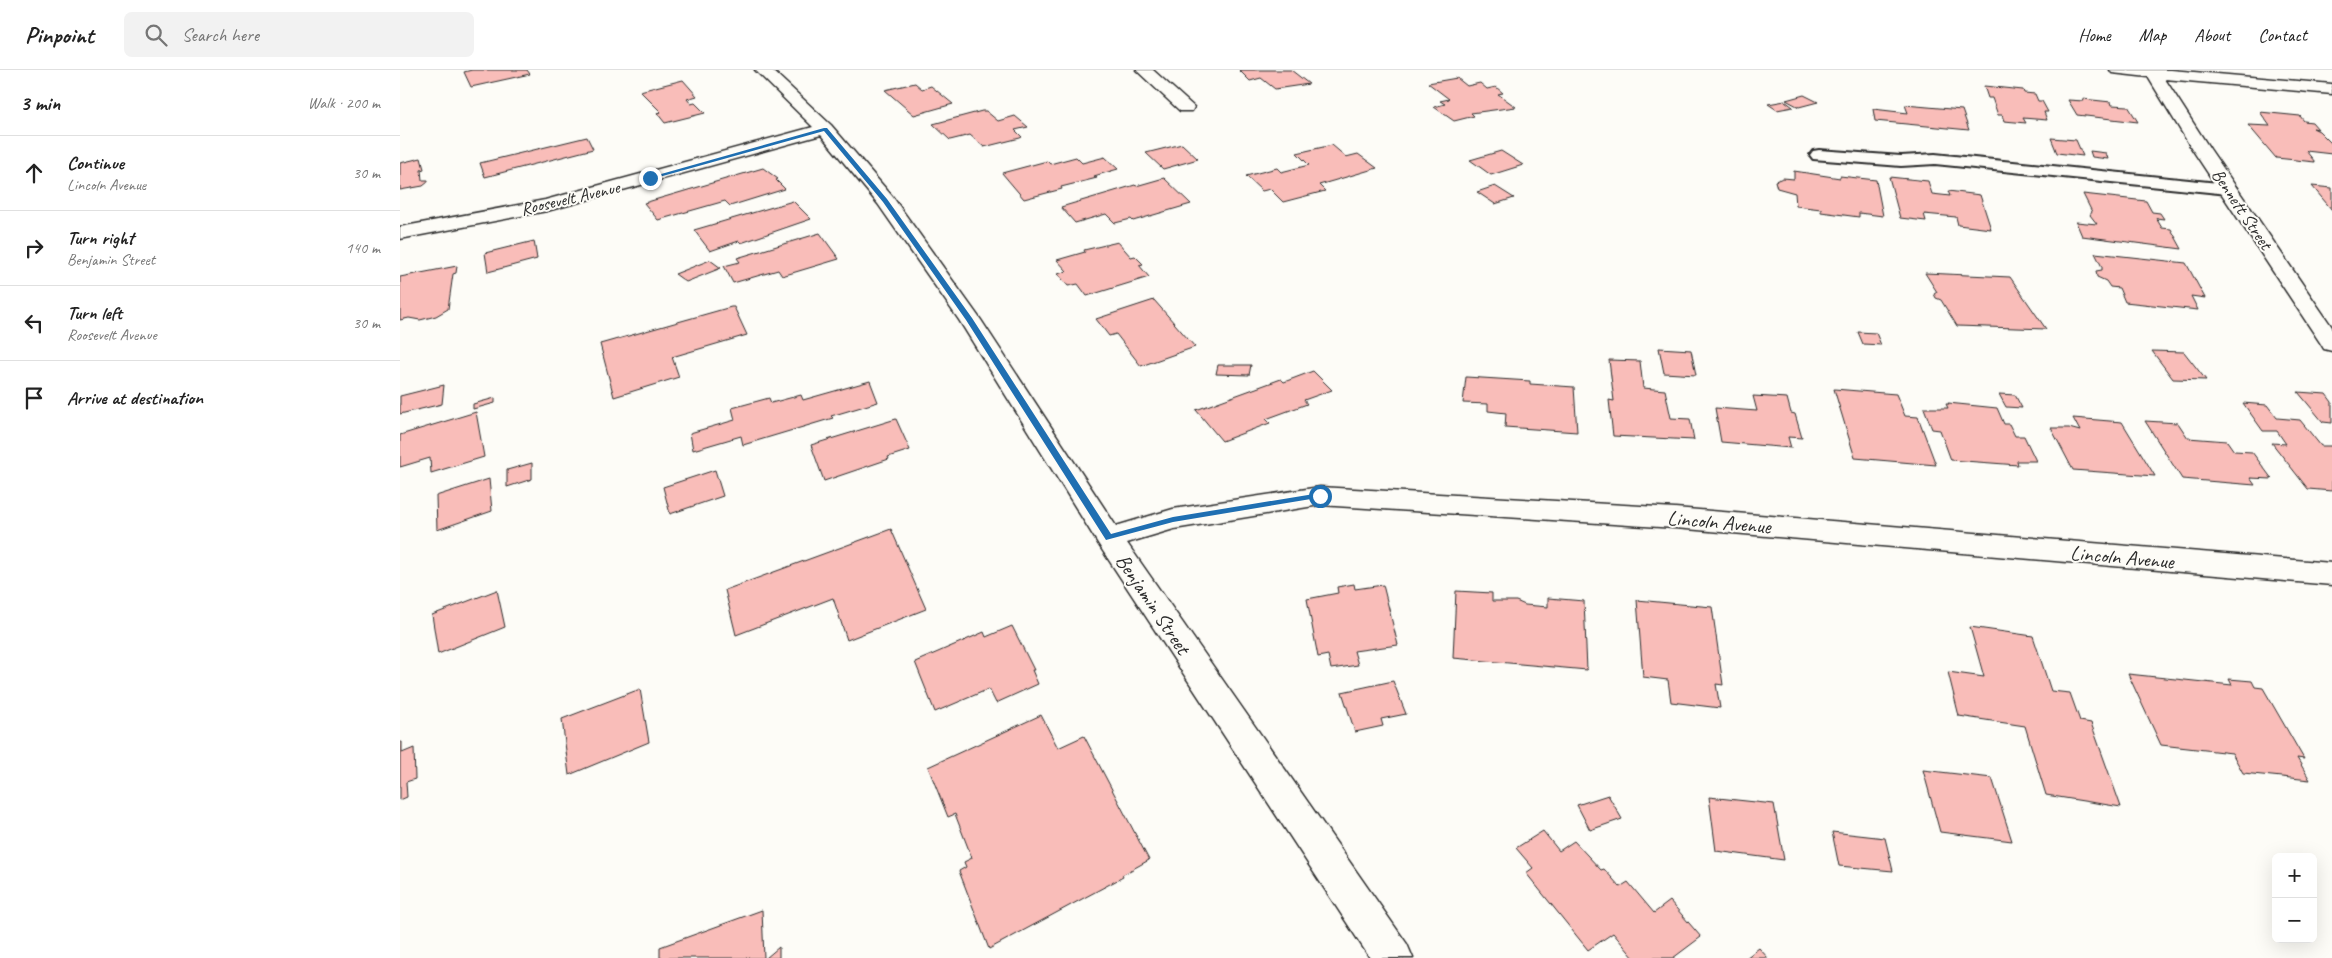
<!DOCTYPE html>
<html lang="en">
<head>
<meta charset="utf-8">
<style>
	body { margin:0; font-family:Caveat,sans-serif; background:#f2f2f2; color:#222 }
	.controls { position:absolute; right:15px; bottom:15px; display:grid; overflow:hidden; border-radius:8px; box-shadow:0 5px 20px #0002 }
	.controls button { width:45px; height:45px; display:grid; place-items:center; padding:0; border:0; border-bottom:1px solid #e0e0e0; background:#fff; color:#222; font:25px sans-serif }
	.stop { position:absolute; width:15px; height:15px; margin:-11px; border:4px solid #1f6fb2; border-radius:50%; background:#fff }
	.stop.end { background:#1f6fb2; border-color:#fff; box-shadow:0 1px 5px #0008 }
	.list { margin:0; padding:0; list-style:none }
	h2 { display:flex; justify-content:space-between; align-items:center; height:65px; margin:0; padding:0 20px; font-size:21px }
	h2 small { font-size:16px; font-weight:400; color:#767676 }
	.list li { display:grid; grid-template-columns:32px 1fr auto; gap:15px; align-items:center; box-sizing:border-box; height:75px; padding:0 20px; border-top:1px solid #e0e0e0 }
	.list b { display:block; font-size:19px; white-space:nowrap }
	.list p { margin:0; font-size:16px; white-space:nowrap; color:#767676 }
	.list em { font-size:16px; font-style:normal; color:#767676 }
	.icon { flex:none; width:28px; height:28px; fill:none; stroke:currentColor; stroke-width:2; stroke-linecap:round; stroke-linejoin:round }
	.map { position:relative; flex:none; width:1932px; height:888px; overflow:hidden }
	header { display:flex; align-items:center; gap:30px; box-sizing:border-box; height:70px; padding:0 25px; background:#fff; border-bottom:1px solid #e0e0e0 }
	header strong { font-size:24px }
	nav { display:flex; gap:28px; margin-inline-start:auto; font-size:18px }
	.search { width:350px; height:45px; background:#f2f2f2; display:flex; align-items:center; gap:12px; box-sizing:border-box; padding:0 18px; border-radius:8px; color:#767676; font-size:19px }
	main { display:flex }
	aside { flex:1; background:#fff }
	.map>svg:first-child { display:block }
	.building { fill:#f9bdb9; stroke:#2b2b2b }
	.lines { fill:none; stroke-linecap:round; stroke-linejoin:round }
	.service-casing { stroke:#2b2b2b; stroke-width:4 }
	.minor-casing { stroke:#2b2b2b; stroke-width:3 }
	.service { fill:#fdfcf7; fill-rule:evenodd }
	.minor { fill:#fdfcf7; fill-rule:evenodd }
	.route { fill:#1f6fb2 }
	.labels { text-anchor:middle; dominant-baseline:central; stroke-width:4; stroke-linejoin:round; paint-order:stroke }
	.far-street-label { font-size:18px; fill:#2b2b2b; stroke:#fdfcf7 }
	.street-label { font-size:21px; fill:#2b2b2b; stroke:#fdfcf7 }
</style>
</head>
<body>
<header>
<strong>Pinpoint</strong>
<div class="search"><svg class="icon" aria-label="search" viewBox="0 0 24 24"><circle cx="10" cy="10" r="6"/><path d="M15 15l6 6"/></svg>Search here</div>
<nav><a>Home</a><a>Map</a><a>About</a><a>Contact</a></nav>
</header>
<main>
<aside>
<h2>3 min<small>Walk · 200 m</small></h2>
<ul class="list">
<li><svg class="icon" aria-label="ahead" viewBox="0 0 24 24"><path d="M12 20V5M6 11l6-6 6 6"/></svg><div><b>Continue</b><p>Lincoln Avenue</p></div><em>30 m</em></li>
<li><svg class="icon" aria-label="right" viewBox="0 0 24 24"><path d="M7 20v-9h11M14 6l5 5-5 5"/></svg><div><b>Turn right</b><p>Benjamin Street</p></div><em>140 m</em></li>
<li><svg class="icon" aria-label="left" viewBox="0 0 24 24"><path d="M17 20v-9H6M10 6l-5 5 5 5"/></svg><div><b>Turn left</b><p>Roosevelt Avenue</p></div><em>30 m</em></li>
<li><svg class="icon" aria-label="arrive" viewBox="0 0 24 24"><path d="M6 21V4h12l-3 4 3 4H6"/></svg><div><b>Arrive at destination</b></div></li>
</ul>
</aside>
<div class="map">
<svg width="1932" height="888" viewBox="0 0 1932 888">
	<rect width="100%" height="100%" fill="#fdfcf7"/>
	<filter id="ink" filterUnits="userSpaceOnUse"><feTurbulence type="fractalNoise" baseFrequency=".02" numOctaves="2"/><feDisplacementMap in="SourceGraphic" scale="10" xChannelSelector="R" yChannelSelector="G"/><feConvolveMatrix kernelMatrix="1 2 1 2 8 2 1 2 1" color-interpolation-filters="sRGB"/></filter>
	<g filter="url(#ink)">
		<!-- building -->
		<g class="building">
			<polygon points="72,0 127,0 130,4 71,17 64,2"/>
			<polygon points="839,0 891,0 909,14 875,19 861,8 850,11"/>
			<polygon points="1057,8 1067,16 1080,13 1087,19 1096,17 1103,23 1098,24 1116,37 1071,43 1074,46 1054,51 1034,37 1045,34 1040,31 1049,29 1028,13"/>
			<polygon points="283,10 297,26 287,29 291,34 295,33 305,43 265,53 257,43 261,42 240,21"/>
			<polygon points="515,13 522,19 531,16 553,34 514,45 485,20"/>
			<polygon points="1584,16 1623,20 1624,23 1635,24 1638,31 1642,31 1648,42 1644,42 1647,50 1623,48 1626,53 1604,51 1602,45 1598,45 1592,28 1588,28"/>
			<polygon points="1404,25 1418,32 1399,37 1386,30"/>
			<polygon points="1683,29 1711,32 1712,35 1728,36 1738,52 1677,45 1668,30 1684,31"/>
			<polygon points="1385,31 1393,37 1377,40 1368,34"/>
			<polygon points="1505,35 1562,40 1569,60 1475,51 1473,39 1508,43"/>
			<polygon points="582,41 586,41 598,51 615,46 628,57 615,60 622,67 620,68 584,77 570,65 550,70 533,54"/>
			<polygon points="1860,42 1900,46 1904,51 1912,52 1918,59 1913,58 1919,61 1932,74 1932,84 1906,81 1915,92 1876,88 1848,55 1870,56"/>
			<polygon points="187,67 193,79 85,107 80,93"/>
			<polygon points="1651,68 1676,70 1683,86 1657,83"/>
			<polygon points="782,74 798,89 763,99 746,83"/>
			<polygon points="932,75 946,87 958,84 977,98 919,115 925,121 883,132 870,119 862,121 846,106 877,98 881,102 909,95 897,83"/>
			<polygon points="1101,81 1123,95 1091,105 1070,90"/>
			<polygon points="1690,81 1706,83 1708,89 1692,87"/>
			<polygon points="676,87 682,93 705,87 718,99 694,106 697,108 661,117 662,119 624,129 602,103 647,91 650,94"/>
			<polygon points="21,88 24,99 21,100 22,110 28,110 28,112 23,116 0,120 0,93"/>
			<polygon points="363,98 378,109 376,110 385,119 330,136 325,131 258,150 244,133"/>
			<polygon points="1394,101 1440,108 1440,106 1476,110 1483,146 1459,143 1459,147 1421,142 1421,139 1396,136 1395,123 1377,118 1375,111 1383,108 1394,109"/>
			<polygon points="1489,107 1528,111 1532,124 1550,126 1548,121 1580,125 1591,159 1558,155 1556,147 1524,144 1526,151 1500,148"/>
			<polygon points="764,108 791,134 733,151 731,149 715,153 706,144 675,153 661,137 735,115 736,116"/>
			<polygon points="1095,116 1114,128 1095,134 1077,122"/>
			<polygon points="1912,116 1932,118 1932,140"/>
			<polygon points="1683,124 1746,131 1752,142 1760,143 1764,149 1756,148 1762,158 1771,159 1782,179 1682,166 1676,152 1697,154 1690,145 1692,142"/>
			<polygon points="393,131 411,149 341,173 339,171 310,181 294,160"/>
			<polygon points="420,163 439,189 382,206 378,200 333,213 324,196 340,192 337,188"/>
			<polygon points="134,171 137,189 88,202 85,183"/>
			<polygon points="718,172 731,187 735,186 743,194 739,195 749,207 687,226 678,214 668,216 658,204 667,201 657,190 685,182 684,180"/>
			<polygon points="1695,183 1786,193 1805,228 1791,226 1798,240 1725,232 1719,218 1710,217 1706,211 1697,207 1696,201 1702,200 1702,197"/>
			<polygon points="310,190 321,198 286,212 275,204"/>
			<polygon points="57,196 56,203 53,204 48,239 36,246 20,250 9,248 0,250 0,207"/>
			<polygon points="1525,203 1610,207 1646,259 1557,256 1541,230 1536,228 1534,224 1537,222"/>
			<polygon points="754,230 795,277 741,296 716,264 709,266 696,249"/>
			<polygon points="331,237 334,237 347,265 272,287 279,307 214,327 200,274"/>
			<polygon points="1458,262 1476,263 1481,275 1463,274"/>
			<polygon points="1259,278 1291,280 1296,305 1264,303"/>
			<polygon points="1752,281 1784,282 1806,310 1773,309"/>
			<polygon points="1209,290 1240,291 1243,318 1265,320 1271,348 1290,349 1294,370 1213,366 1209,330 1214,331"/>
			<polygon points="818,295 851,295 849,305 816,304"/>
			<polygon points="913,301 932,320 904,330 907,334 866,349 870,353 822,371 796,340 881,309 884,312"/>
			<polygon points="1066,307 1130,311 1130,314 1174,317 1177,362 1105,357 1106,343 1088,341 1088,334 1063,333"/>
			<polygon points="470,311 478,332 431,346 433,348 343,375 341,366 293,380 290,363 335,350 332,338 369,328 371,333 401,325 403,330"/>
			<polygon points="44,315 42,334 0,344 0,326"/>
			<polygon points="1434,319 1496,324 1505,346 1518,347 1536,395 1455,388"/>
			<polygon points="1898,322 1926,324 1932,332 1932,353 1923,352"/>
			<polygon points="1599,324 1615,325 1622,338 1606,337"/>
			<polygon points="1353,326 1387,328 1391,343 1395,344 1402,368 1388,367 1391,378 1321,372 1315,338 1357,341"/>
			<polygon points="95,328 95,333 73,339 73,334"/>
			<polygon points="1548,333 1597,338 1604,354 1609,354 1615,366 1624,366 1636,391 1617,391 1618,395 1551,390 1540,360 1532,359 1524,338 1548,338 1546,334 1549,334"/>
			<polygon points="1843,333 1867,335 1877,348 1900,350 1921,376 1932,376 1932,421 1908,419 1872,373 1886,374 1877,361 1863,361"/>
			<polygon points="76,342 84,387 31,403 30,388 0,397 0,365"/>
			<polygon points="1673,348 1722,352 1755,406 1673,400 1651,358 1669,358 1680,361"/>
			<polygon points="496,349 510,380 488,387 489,389 424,411 411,375"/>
			<polygon points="1745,351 1778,353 1788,368 1827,371 1834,381 1852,382 1872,409 1850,408 1855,415 1782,409"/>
			<polygon points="132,393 132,409 107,417 107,400"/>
			<polygon points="315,400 323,426 270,444 263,417"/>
			<polygon points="89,409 92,441 37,460 36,426"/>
			<polygon points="491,459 526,539 447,570 433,528 336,565 325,520"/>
			<polygon points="954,514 955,519 983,515 998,575 954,581 958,595 931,599 928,585 918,587 907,529 938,523 937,517"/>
			<polygon points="97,520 105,557 38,584 32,545"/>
			<polygon points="1056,521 1092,523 1092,531 1116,531 1125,535 1148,537 1148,528 1184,531 1187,600 1053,588"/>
			<polygon points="1237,530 1312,537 1323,615 1316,614 1320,638 1271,632 1268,610 1243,607"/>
			<polygon points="612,556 634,600 632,600 638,614 596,633 589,619 535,642 515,592 584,562 586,567"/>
			<polygon points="1570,557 1633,566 1651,621 1670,623 1680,651 1691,653 1721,737 1646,725 1625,656 1559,646 1548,602 1584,607"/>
			<polygon points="1728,604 1832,615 1829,609 1852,611 1855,617 1863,618 1904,689 1897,688 1910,710 1843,703 1832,683 1761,675"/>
			<polygon points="993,611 1006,644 981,649 983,656 955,662 942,622"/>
			<polygon points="240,619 249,672 169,705 162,649"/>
			<polygon points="641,645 658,678 684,666 749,790 722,805 723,807 589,879 559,801 566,797 564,792 572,788 555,744 548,747 528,697"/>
			<polygon points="0,672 2,672 2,683 14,678 15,709 6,712 7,727 0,730"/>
			<polygon points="1523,700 1592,708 1612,771 1540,762"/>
			<polygon points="1208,725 1222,749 1190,760 1177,735"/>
			<polygon points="1309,727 1374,734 1384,790 1316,781"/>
			<polygon points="1143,761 1159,781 1174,771 1201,800 1204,799 1220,817 1228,812 1254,843 1270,831 1301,867 1273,888 1234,888 1213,863 1188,880 1126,803 1133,798 1116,778"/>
			<polygon points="1432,762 1485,768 1493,801 1439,796"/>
			<polygon points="362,840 364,888 260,888 260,877"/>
			<polygon points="379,877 379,888 366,888"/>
			<polygon points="1359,878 1368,888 1346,888"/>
		</g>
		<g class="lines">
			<defs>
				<polygon id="service" points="1419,80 1501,86 1535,84 1828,114 1834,115 1837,119 1834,123 1828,124 1535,94 1501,96 1413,89 1410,85 1413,81"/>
				<g id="minor">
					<polygon points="355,0 372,0 431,55 492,126 581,250 716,456 773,439 920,417 1275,438 1932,493 1932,515 1275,458 920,435 774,459 727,473 1007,874 1013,888 970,888 699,475 559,250 478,134 421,65 147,141 0,169 0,157 145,130 413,57"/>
					<polygon points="736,0 753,0 794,37 792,41 780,41"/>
					<polygon points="1710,0 1771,0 1932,14 1932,24 1765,9 1810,79 1932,257 1932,281 1924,279 1921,274 1792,79 1748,7 1712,3"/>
				</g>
			</defs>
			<!-- service casing -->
			<use href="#service" class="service-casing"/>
			<!-- minor casing -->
			<use href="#minor" class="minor-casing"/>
			<!-- service -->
			<use href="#service" class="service"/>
			<!-- minor -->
			<use href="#minor" class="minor"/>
		</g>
	</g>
	<!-- route -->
	<polygon class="route" points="424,58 427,58 487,129 572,248 711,464 773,447 920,423 924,426 923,427 773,452 706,470 566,250 483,132 424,61 252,109 247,108"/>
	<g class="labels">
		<!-- far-street labels -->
		<g class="far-street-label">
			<text transform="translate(170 128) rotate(-13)">Roosevelt Avenue</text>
			<text transform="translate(1842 139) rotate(56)">Bennett Street</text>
		</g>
		<!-- street labels -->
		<g class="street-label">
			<text transform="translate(1319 452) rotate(5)">Lincoln Avenue</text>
			<text transform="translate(1722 487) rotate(5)">Lincoln Avenue</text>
			<text transform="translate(753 534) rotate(56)">Benjamin Street</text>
		</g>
	</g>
</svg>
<div class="controls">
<button>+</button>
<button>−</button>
</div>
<div class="stop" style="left:920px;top:426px"></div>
<div class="stop end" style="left:250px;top:108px"></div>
</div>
</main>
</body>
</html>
